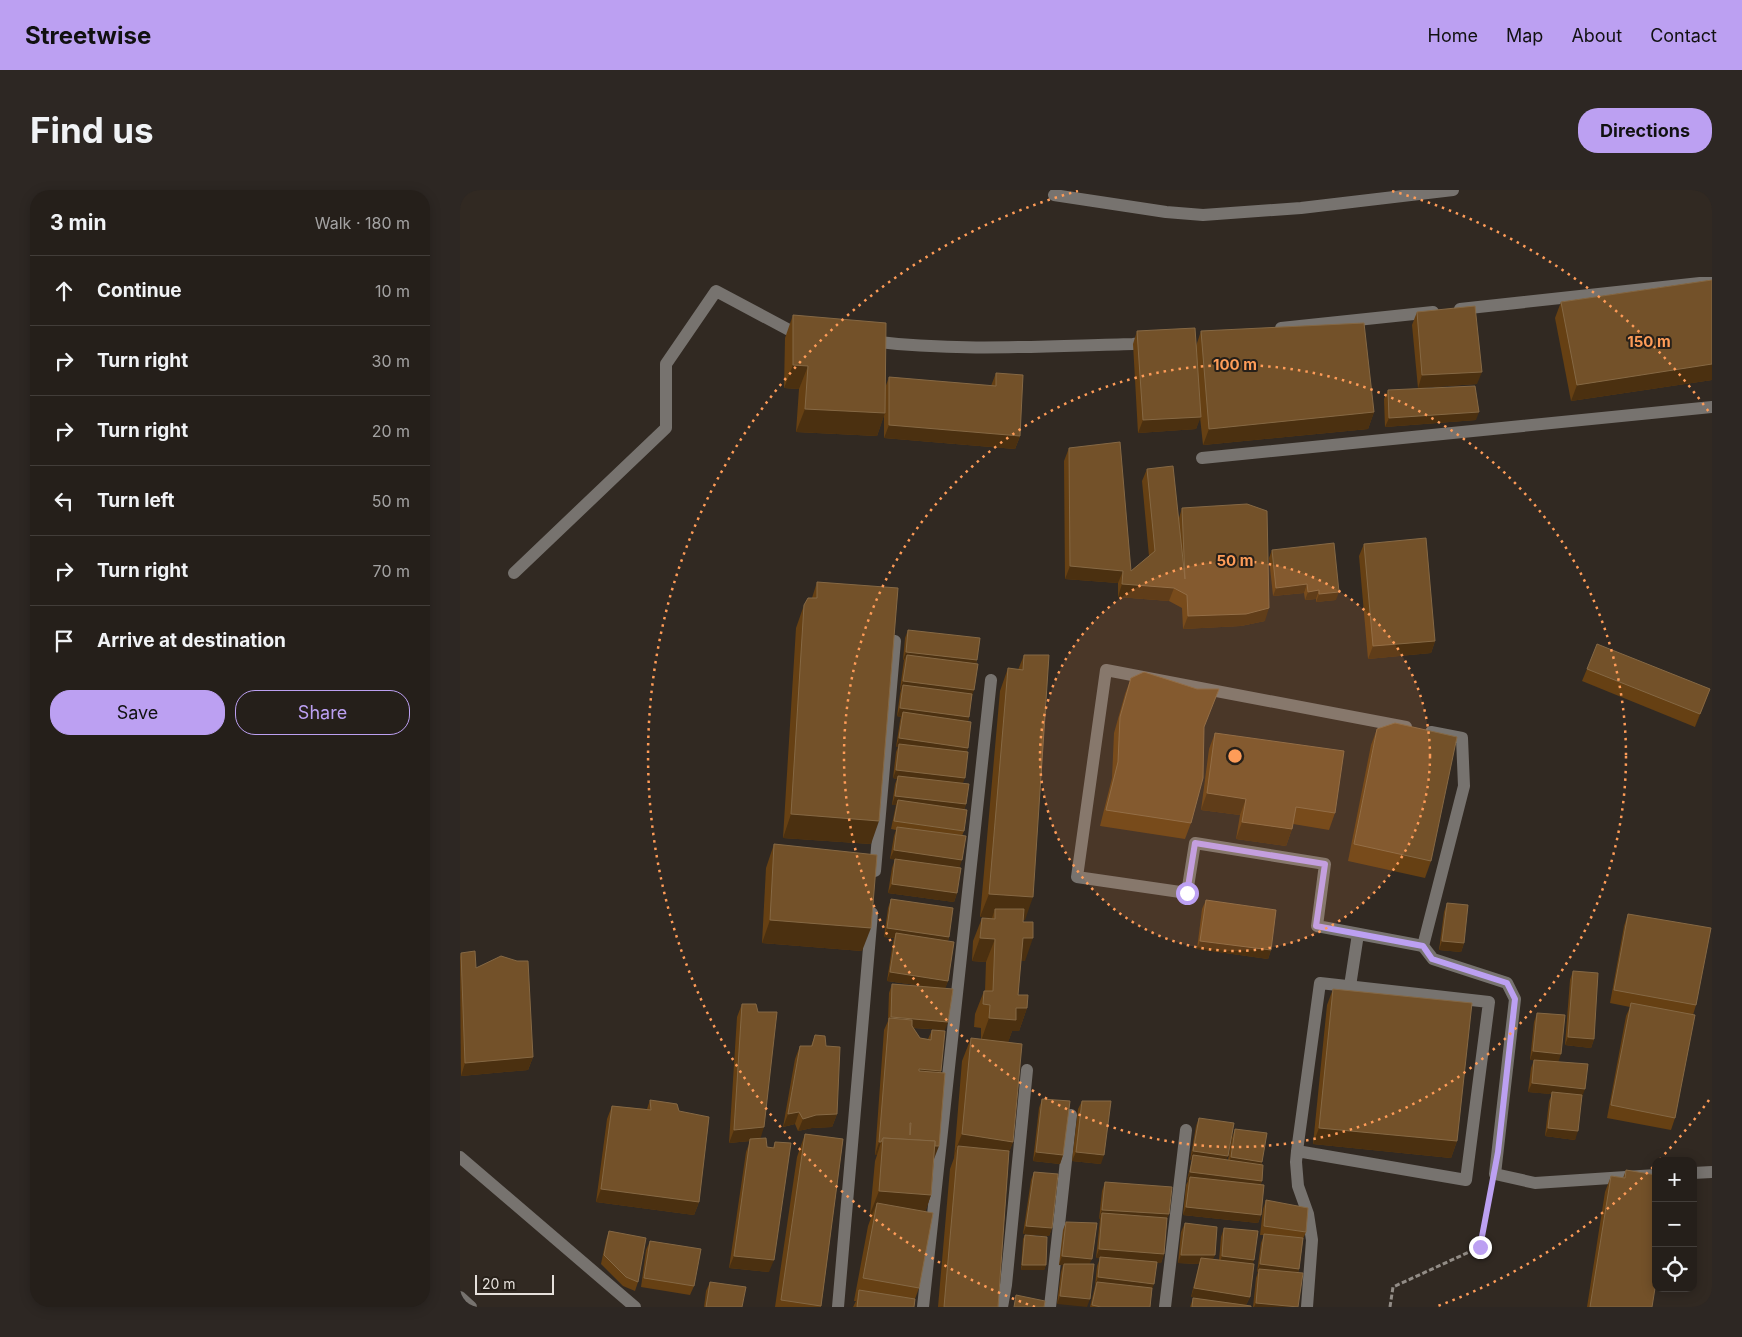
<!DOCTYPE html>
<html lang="en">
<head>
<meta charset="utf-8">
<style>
	body { margin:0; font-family:Inter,sans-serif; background:#2d2723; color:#f1f3f6 }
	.controls { position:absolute; right:15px; bottom:15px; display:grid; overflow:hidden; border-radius:10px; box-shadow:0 2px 12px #0003 }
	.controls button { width:45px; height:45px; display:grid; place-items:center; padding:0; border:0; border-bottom:1px solid #423d39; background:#251f1a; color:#f1f3f6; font:25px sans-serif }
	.scale { position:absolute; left:15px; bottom:12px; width:79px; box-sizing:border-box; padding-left:5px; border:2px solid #e5e0db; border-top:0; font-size:14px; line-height:18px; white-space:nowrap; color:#e5e0db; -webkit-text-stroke:4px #272019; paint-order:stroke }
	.stop { position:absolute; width:15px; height:15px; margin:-11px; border:4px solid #bca0f2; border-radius:50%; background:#fff }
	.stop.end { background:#bca0f2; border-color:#fff; box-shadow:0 1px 5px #0008 }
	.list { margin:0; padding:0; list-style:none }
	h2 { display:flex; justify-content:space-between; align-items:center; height:65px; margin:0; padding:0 20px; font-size:21px }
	h2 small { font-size:16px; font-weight:400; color:#a3a2a2 }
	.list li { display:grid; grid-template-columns:32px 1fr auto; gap:15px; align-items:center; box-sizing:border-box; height:70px; padding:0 20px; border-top:1px solid #423d39 }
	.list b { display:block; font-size:19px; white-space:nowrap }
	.list em { font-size:16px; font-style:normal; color:#a3a2a2 }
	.actions { display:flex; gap:10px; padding:15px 20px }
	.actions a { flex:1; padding:11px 0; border:1px solid #bca0f2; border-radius:20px; text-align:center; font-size:18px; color:#bca0f2 }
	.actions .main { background:#bca0f2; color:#111 }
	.icon { flex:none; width:28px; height:28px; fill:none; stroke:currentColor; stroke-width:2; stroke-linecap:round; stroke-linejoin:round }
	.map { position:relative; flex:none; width:1252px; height:1117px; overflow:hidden; border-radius:20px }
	header { display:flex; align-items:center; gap:30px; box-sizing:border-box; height:70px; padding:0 25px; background:#bca0f2; color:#111 }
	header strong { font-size:24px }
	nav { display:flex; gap:28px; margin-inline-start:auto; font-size:18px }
	.intro { display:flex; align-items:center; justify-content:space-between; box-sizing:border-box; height:120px; padding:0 30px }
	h1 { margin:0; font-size:35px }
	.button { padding:12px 22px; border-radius:20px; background:#bca0f2; color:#111; font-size:18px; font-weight:700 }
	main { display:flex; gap:30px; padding:0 30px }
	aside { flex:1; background:#251f1a; border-radius:20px; box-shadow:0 2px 12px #0003 }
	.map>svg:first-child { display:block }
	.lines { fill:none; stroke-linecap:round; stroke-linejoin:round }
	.path { stroke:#928c86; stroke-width:3; stroke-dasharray:5 2.5; stroke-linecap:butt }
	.minor { stroke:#77736f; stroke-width:12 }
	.wall { fill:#664013 }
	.shaded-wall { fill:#4b3010 }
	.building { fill:#735129; stroke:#856844; fill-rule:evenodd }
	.route { stroke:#bca0f2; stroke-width:6 }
	.ring { fill:none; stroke:#fe9c58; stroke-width:2.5; stroke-dasharray:2.5 5 }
	.centre { fill:#fe9c58; stroke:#272019; stroke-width:2.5 }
	.ring-label { font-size:15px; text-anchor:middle; font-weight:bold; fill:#fe9c58; stroke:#272019; stroke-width:4; stroke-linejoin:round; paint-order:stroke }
</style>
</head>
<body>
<header>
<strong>Streetwise</strong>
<nav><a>Home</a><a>Map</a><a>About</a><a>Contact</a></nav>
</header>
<div class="intro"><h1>Find us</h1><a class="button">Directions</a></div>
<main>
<aside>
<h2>3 min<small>Walk · 180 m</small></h2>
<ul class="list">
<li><svg class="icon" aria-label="ahead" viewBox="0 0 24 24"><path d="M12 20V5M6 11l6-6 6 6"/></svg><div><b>Continue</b></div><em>10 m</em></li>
<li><svg class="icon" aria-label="right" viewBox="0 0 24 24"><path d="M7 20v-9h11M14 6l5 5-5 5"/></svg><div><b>Turn right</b></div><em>30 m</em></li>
<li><svg class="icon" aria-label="right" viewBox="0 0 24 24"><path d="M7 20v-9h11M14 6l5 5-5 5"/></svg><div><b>Turn right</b></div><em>20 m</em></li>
<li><svg class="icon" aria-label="left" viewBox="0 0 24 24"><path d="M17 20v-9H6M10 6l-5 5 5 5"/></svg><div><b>Turn left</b></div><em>50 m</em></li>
<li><svg class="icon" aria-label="right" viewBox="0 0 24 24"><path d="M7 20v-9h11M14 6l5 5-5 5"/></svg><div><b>Turn right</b></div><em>70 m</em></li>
<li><svg class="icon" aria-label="arrive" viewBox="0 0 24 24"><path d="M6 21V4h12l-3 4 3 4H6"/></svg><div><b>Arrive at destination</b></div></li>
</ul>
<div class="actions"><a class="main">Save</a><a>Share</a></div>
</aside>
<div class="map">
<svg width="1252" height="1117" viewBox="0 0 1252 1117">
	<rect width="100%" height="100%" fill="#312922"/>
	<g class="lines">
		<!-- path -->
		<polyline class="path" points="930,1117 933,1097 1020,1057 1031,1001"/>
		<!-- minor -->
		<g class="minor">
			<polyline points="594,5 706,22 743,25 841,18 993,0"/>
			<polyline points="1000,119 1240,93 1252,93"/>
			<polyline points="821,138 973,122"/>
			<path d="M410 151C497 162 585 156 673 154L690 152"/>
			<polyline points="742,268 1252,217"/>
			<polyline points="54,383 206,238 206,174 256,101 331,141 343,143"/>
			<polyline points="946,537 646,480 617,687 727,703 735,653 865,674 857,736 963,756"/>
			<polyline points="971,542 1002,548 1004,596 963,756 973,769 1047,793 1055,809 1035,984 1075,993 1196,985"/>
			<polyline points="415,681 435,451"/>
			<polyline points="890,796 898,744"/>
			<polyline points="837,961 1006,990 1029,812 860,793 837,961 836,972 838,996 848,1024 852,1050 847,1117"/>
			<polyline points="0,967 175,1117"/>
			<polyline points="1233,983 1252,982"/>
			<polyline points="0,1107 11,1117"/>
			<polyline points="378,1117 412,723"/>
			<polyline points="463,1117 531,490"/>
			<polyline points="542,1117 546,1095 567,880"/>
			<polyline points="590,1117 611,925"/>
			<polyline points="705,1117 726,940"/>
		</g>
	</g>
	<!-- wall -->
	<g class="wall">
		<polygon points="1252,90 1252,190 1111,211 1095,128 1101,112"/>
		<polygon points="957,122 1017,194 958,198 952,135"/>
		<polygon points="333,125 425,198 429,187 531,196 536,183 560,246 555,259 424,248 424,225 417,246 336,242 339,199 324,198 325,148"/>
		<polygon points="677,141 736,156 741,141 914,222 908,239 743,255 740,227 736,239 678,243 673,154"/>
		<polygon points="928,200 1016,230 925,237 924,209"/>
		<polygon points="609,258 671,381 689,366 682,291 687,279 719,328 722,318 805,431 781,436 723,439 722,418 709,411 658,407 658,393 605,389 604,271"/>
		<polygon points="904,354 975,451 971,463 908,469 899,366"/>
		<polygon points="812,360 876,410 856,412 856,409 845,410 844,403 813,406 809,368"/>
		<polygon points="357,392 411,654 323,648 336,438 344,415 352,408"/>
		<polygon points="448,440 517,470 516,474 509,527 508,531 507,562 503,593 506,614 504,620 504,641 502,646 497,703 494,712 428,703 432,678 435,669 430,669 434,646 436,640 431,639 436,615 432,615 435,594 437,589 433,588 436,562 438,557 436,557 440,531 441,527 437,526 440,504 441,500 440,499 444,470 443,470 445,448"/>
		<polygon points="564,465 565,730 563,730 565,771 561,771 558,805 567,818 559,841 552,841 548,852 553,952 549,962 538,1117 478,1117 490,979 494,968 502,871 511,848 521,850 521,838 514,837 515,824 524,801 525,801 526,772 512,771 513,751 522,728 531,729 532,728 520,727 540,501 548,478 558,480"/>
		<polygon points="1127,479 1250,499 1235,537 1122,491"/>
		<polygon points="671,488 744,538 731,633 725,649 640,636 652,588 654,543 665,504"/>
		<polygon points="917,539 971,671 965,688 888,671 911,555"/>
		<polygon points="755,543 875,623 869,640 833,634 832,639 826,656 776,649 780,625 741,620 749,559"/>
		<polygon points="314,654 402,761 302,753 306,678"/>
		<polygon points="431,709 489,747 488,751 488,791 485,798 485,840 453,838 460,848 468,849 472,840 481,881 471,1005 465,1022 459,1098 455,1109 454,1117 393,1117 396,1111 394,1111 408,1036 412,1025 410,1024 415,971 417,965 415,965 424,840 428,831 429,803 432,794 470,797 427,791 433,752 434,748 424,747 428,718"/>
		<polygon points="746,710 811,760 808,769 737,759 742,719"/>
		<polygon points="987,713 1004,753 1001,762 979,760 984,722"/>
		<polygon points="1168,724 1236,815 1233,825 1215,928 1211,940 1147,928 1166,826 1170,817 1150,813 1164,736"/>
		<polygon points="1,763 16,778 73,867 68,880 1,886 0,767"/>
		<polygon points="1113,781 1134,849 1131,858 1105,855 1110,790"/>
		<polygon points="873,799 997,951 991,968 853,954 867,815"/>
		<polygon points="282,814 300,949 307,957 313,958 315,952 309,1082 269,1078 286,962 290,951 269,953 277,827"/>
		<polygon points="1077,823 1098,872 1122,907 1115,950 1085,946 1089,911 1092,904 1068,902 1071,878 1074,870 1070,870 1074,832"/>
		<polygon points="355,845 366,856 377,924 372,937 352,938 338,941 335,934 323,937 335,869 340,856 351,856"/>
		<polygon points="582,909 603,965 600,974 573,971 579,918"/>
		<polygon points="190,910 239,1012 234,1025 136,1012 147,929 152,916 187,919"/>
		<polygon points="622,911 641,974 612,971 618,919"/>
		<polygon points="739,928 766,970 768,970 772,948 775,939 802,972 801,975 802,991 800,995 801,1025 798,1033 723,1025 726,995 728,991 727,990 732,970 730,970 736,936"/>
		<polygon points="345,944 383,949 361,1117 315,1117 337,967"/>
		<polygon points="1166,980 1192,1117 1127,1117 1145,1002 1151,986 1163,988"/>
		<polygon points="574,982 592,1038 589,1046 563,1044 571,990"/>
		<polygon points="645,992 709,1024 707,1028 704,1064 701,1073 697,1072 692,1100 690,1117 630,1117 635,1096 637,1076 640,1068 636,1068 640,1029 639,1029 642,1001"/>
		<polygon points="806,1010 846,1042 843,1049 839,1079 838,1083 838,1117 793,1117 796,1088 798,1082 797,1082 801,1053 804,1045 800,1045 803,1019"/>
		<polygon points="606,1032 632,1069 597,1114 601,1082 603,1075 599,1075 603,1040"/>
		<polygon points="725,1033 753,1069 759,1070 761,1047 764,1038 793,1074 790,1107 786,1115 791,1117 730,1117 733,1108 775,1113 731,1107 739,1074 718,1073 721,1042"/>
		<polygon points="149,1041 178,1092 175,1101 163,1096 141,1074 146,1050"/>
		<polygon points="565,1045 586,1075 584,1080 561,1080 563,1049"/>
		<polygon points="190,1051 234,1096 230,1105 181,1097 186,1060"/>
		<polygon points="250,1092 282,1117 244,1117 246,1101"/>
	</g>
	<!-- shaded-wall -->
	<g class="shaded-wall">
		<polygon points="1252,174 1252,190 1111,211 1117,195"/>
		<polygon points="333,175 348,176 339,199 324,198"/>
		<polygon points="1022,182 1017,194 958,198 962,185"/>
		<polygon points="345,219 425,223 417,246 336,242"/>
		<polygon points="914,222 908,239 743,255 749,239"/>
		<polygon points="1019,222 1016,230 925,237 929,228"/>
		<polygon points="741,227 736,239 678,243 683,230"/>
		<polygon points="429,235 560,246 555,259 424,248"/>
		<polygon points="610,376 663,381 658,393 605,389"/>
		<polygon points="662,394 714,398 709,411 658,407"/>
		<polygon points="847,394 844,403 813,406 816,398"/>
		<polygon points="859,400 856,409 845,410 848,402"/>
		<polygon points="879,402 876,410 856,412 859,404"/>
		<polygon points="809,418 805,431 781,436 723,439 728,426"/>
		<polygon points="975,451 971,463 908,469 913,456"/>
		<polygon points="446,462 517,470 514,479 447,465 444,470 443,470"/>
		<polygon points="443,491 514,500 511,509 443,495 441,500 440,499"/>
		<polygon points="1250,499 1246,511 1235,537 1240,524"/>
		<polygon points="440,518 509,527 506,536 443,522 441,527 437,526"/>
		<polygon points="439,548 508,558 505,566 439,554 438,557 436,557"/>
		<polygon points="436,580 505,588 501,597 438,586 437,589 433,588"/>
		<polygon points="747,603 786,609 780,625 741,620"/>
		<polygon points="435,606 506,614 503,623 438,610 436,615 432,615"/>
		<polygon points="331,624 419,631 411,654 323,648"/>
		<polygon points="782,632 832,639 826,656 776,649"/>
		<polygon points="434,660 502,670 499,679 430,669"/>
		<polygon points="432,694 497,703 494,712 428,703"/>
		<polygon points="529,704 573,707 565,730 535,728 535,719 532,728 520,727"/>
		<polygon points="310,730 411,738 402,761 302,753"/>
		<polygon points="427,738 489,747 486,756 436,743 434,748 424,747"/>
		<polygon points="520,748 535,749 526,772 512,771"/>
		<polygon points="563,748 573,748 565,771 555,771"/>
		<polygon points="740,751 811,760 808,769 737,759"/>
		<polygon points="982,751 1004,753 1001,762 979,760"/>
		<polygon points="430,782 488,791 485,799 427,791"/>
		<polygon points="556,818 567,818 559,841 552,841 548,853 521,851 529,828"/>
		<polygon points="431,827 488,832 485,840 428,836"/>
		<polygon points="1108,847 1134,849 1131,858 1105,855"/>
		<polygon points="1073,861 1101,864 1098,873 1070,870"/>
		<polygon points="73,867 68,880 1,886 5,873"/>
		<polygon points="459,879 481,881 476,894 455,892"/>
		<polygon points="1072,893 1125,899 1122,907 1068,902"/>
		<polygon points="339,922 335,934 323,937 328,924"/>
		<polygon points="377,924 372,937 352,938 338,941 343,929 356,925"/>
		<polygon points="304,937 300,950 269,953 274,940"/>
		<polygon points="859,938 997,951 991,968 853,954"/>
		<polygon points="1088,938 1118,941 1115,950 1085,946"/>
		<polygon points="502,944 553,952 544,975 498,956 493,967"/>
		<polygon points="419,952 421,952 417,965 415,965"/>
		<polygon points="423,952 479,956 474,969"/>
		<polygon points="733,961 768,966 764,974 733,965 732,970 730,970"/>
		<polygon points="576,962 603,965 600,974 573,971"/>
		<polygon points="616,962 644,965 641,974 612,971"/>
		<polygon points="771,967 802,972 799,981 767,976"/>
		<polygon points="730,982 802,991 798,1000 730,987 728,991 727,990"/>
		<polygon points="141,999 239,1012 234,1025 136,1012"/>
		<polygon points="419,1001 471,1005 463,1028 417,1013 412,1025 410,1024"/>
		<polygon points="726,1017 801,1025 798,1033 723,1025"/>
		<polygon points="642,1020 709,1024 705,1033 642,1023 640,1029 639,1029"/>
		<polygon points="566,1036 592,1038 589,1046 563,1044"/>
		<polygon points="639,1059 704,1064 701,1073 636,1068"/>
		<polygon points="721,1065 755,1065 751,1074 741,1068 739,1074 718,1073"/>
		<polygon points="274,1066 314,1070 309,1082 269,1078"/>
		<polygon points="602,1066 632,1069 628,1077 599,1075"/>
		<polygon points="762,1066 794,1070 791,1079 759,1075"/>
		<polygon points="800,1074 839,1079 836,1087 799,1079 798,1082 797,1082"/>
		<polygon points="562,1075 586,1075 584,1080 561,1080"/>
		<polygon points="638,1087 694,1094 691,1102 637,1092 635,1096"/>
		<polygon points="734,1098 790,1107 786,1115 731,1107"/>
		<polygon points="600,1106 630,1109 627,1117 597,1114"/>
		<polygon points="796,1113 838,1117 794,1117"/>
	</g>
	<!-- building -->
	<g class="building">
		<polygon points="1252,90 1252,174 1117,195 1101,112"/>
		<polygon points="1015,116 1022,182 962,185 957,122"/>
		<polygon points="333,125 426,133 425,223 345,219 348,176 333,175"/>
		<polygon points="904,133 914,222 749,239 741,141"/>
		<polygon points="735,138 741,227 683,230 677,141"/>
		<polygon points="536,183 563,185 560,246 429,235 429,187 536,196"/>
		<polygon points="1015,196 1019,222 929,228 928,200"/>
		<polygon points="660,252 671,381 695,361 687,279 713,276 725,389 722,318 787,314 807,321 809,418 786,424 728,426 727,405 714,398 662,394 663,381 610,376 609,258"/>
		<polygon points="966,348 975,451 913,456 904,354"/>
		<polygon points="874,353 879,402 859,404 859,400 848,402 847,394 816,398 812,360"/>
		<polygon points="357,392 438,398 419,631 331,624 344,415 348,408 357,408"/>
		<polygon points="448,440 520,448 517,470 446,462"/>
		<polygon points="1137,454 1250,499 1240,524 1127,479"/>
		<polygon points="447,465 518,474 514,500 443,491"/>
		<polygon points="564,465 589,465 573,707 529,704 548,478 563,480"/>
		<polygon points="684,482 737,499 759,499 744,537 743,588 731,633 646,620 658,572 660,527 671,488"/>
		<polygon points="443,495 512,504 509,527 440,518"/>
		<polygon points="443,522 511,532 508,558 439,548"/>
		<polygon points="935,533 997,547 971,671 894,654 917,539"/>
		<polygon points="755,543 884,561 875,623 836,617 832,639 782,632 786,609 747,603"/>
		<polygon points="439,554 508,562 505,588 436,580"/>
		<polygon points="438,586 509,594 506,614 435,606"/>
		<polygon points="438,610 507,620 504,641 434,631"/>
		<polygon points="437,637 506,646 502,670 434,660"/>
		<polygon points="314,654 417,665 411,738 310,730"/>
		<polygon points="435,669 501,678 497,703 432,694"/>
		<polygon points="431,709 493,718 489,747 427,738"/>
		<polygon points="746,710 816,720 811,760 740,751"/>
		<polygon points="987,713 1008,715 1004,753 982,751"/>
		<polygon points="535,719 564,719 563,732 573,732 573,748 563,748 558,805 568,805 567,818 556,818 556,830 529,828 530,815 523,814 524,801 533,801 535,749 520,748 522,728 535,729"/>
		<polygon points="1168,724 1251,738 1236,815 1154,800"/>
		<polygon points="436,743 494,752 488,791 430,782"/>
		<polygon points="15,761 16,778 41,766 57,771 68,771 73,867 5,873 1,763"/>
		<polygon points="1113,781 1138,783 1134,849 1108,847"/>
		<polygon points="432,794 493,799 488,832 431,827"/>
		<polygon points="873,799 1012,813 997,951 859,938"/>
		<polygon points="1171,813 1235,825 1215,928 1151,915"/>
		<polygon points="282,814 296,814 298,822 317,822 304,937 274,940"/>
		<polygon points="1077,823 1105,825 1101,864 1073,861"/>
		<path d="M429 828 452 830V836L460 848 471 850 472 840 485 841 481 881 459 879V881L485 883 479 956H475V951L423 948 421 952H419ZM450 933H451L450 945Z"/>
		<polygon points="355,845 365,846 366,856 380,857 377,924 356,925 343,929 339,922 328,924 340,856 352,856"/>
		<polygon points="511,848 562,854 553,952 502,944"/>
		<polygon points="1074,870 1128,874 1125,899 1072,893"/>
		<polygon points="1092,902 1122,905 1118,941 1088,938"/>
		<polygon points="582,909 610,911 603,965 576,962"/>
		<polygon points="190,910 217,914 219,921 249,927 239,1012 141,999 152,916 191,920"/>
		<polygon points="622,911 651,911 644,965 616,962"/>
		<polygon points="739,928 774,933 768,966 733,961"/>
		<polygon points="775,939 807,943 802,972 771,967"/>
		<polygon points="345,944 383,949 361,1116 321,1110"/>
		<polygon points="306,948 307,957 314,958 315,952 331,953 314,1070 274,1066 290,949"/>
		<polygon points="423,948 475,951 471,1005 419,1001"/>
		<polygon points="498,956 549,961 538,1117 484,1117"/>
		<polygon points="733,965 803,975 802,991 730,982"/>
		<polygon points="1166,980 1196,985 1196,1092 1192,1117 1130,1117 1151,986 1165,988"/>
		<polygon points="574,982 598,984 592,1038 566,1036"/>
		<polygon points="730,987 804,995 801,1025 726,1017"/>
		<polygon points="645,992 712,997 709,1024 642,1020"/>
		<polygon points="806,1010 848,1018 846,1042 804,1036"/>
		<polygon points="417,1013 473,1023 459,1098 403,1088"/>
		<polygon points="642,1023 707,1028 704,1064 639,1059"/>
		<polygon points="606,1032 637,1033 632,1069 602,1066"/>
		<polygon points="725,1033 757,1037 755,1065 721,1065"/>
		<polygon points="764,1038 798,1041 794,1070 762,1066"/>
		<polygon points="149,1041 186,1048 178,1092 166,1087 144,1065"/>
		<polygon points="804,1044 843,1048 839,1079 800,1074"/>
		<polygon points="565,1045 587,1047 586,1075 562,1075"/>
		<polygon points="190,1051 241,1059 234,1096 184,1088"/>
		<polygon points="640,1067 697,1072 694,1094 638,1087"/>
		<polygon points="741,1068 794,1074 790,1107 734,1098"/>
		<polygon points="604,1074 634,1074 630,1109 600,1106"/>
		<polygon points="799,1079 843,1083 838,1117 796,1113"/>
		<polygon points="250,1092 286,1097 282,1117 246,1117"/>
		<polygon points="637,1092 692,1098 690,1117 641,1117 632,1115"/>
		<polygon points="399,1100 455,1109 454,1117 397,1117"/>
		<polygon points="556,1105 585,1111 584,1117 554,1117"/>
		<polygon points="733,1108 791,1116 791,1117 732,1117"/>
	</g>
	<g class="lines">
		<!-- route -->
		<polyline class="route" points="727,703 735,653 865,674 856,736 963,756 972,769 1047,793 1055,809 1038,962 1020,1057"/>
	</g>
	<!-- distance rings -->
	<circle cx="775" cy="566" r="195" fill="#fe9c58" fill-opacity=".12"/>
	<g class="ring">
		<circle cx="775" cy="566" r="195"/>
		<circle cx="775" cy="566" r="391"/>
		<path d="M1249 910A586 586 0 0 1 1200 969M1193 977A586 586 0 0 1 975 1117M575 1117A586 586 0 0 1 618 1M932 1A586 586 0 0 1 1249 222"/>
	</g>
	<circle cx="775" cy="566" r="8" class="centre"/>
	<g class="ring-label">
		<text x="1189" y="157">150 m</text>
		<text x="775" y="180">100 m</text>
		<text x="775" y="376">50 m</text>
	</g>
</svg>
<div class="controls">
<button>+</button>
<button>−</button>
<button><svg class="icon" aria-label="locate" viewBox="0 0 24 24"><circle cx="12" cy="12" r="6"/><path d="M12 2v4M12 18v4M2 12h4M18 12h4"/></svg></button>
</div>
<div class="scale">20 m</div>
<div class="stop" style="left:727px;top:703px"></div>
<div class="stop end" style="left:1020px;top:1057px"></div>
</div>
</main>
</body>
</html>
